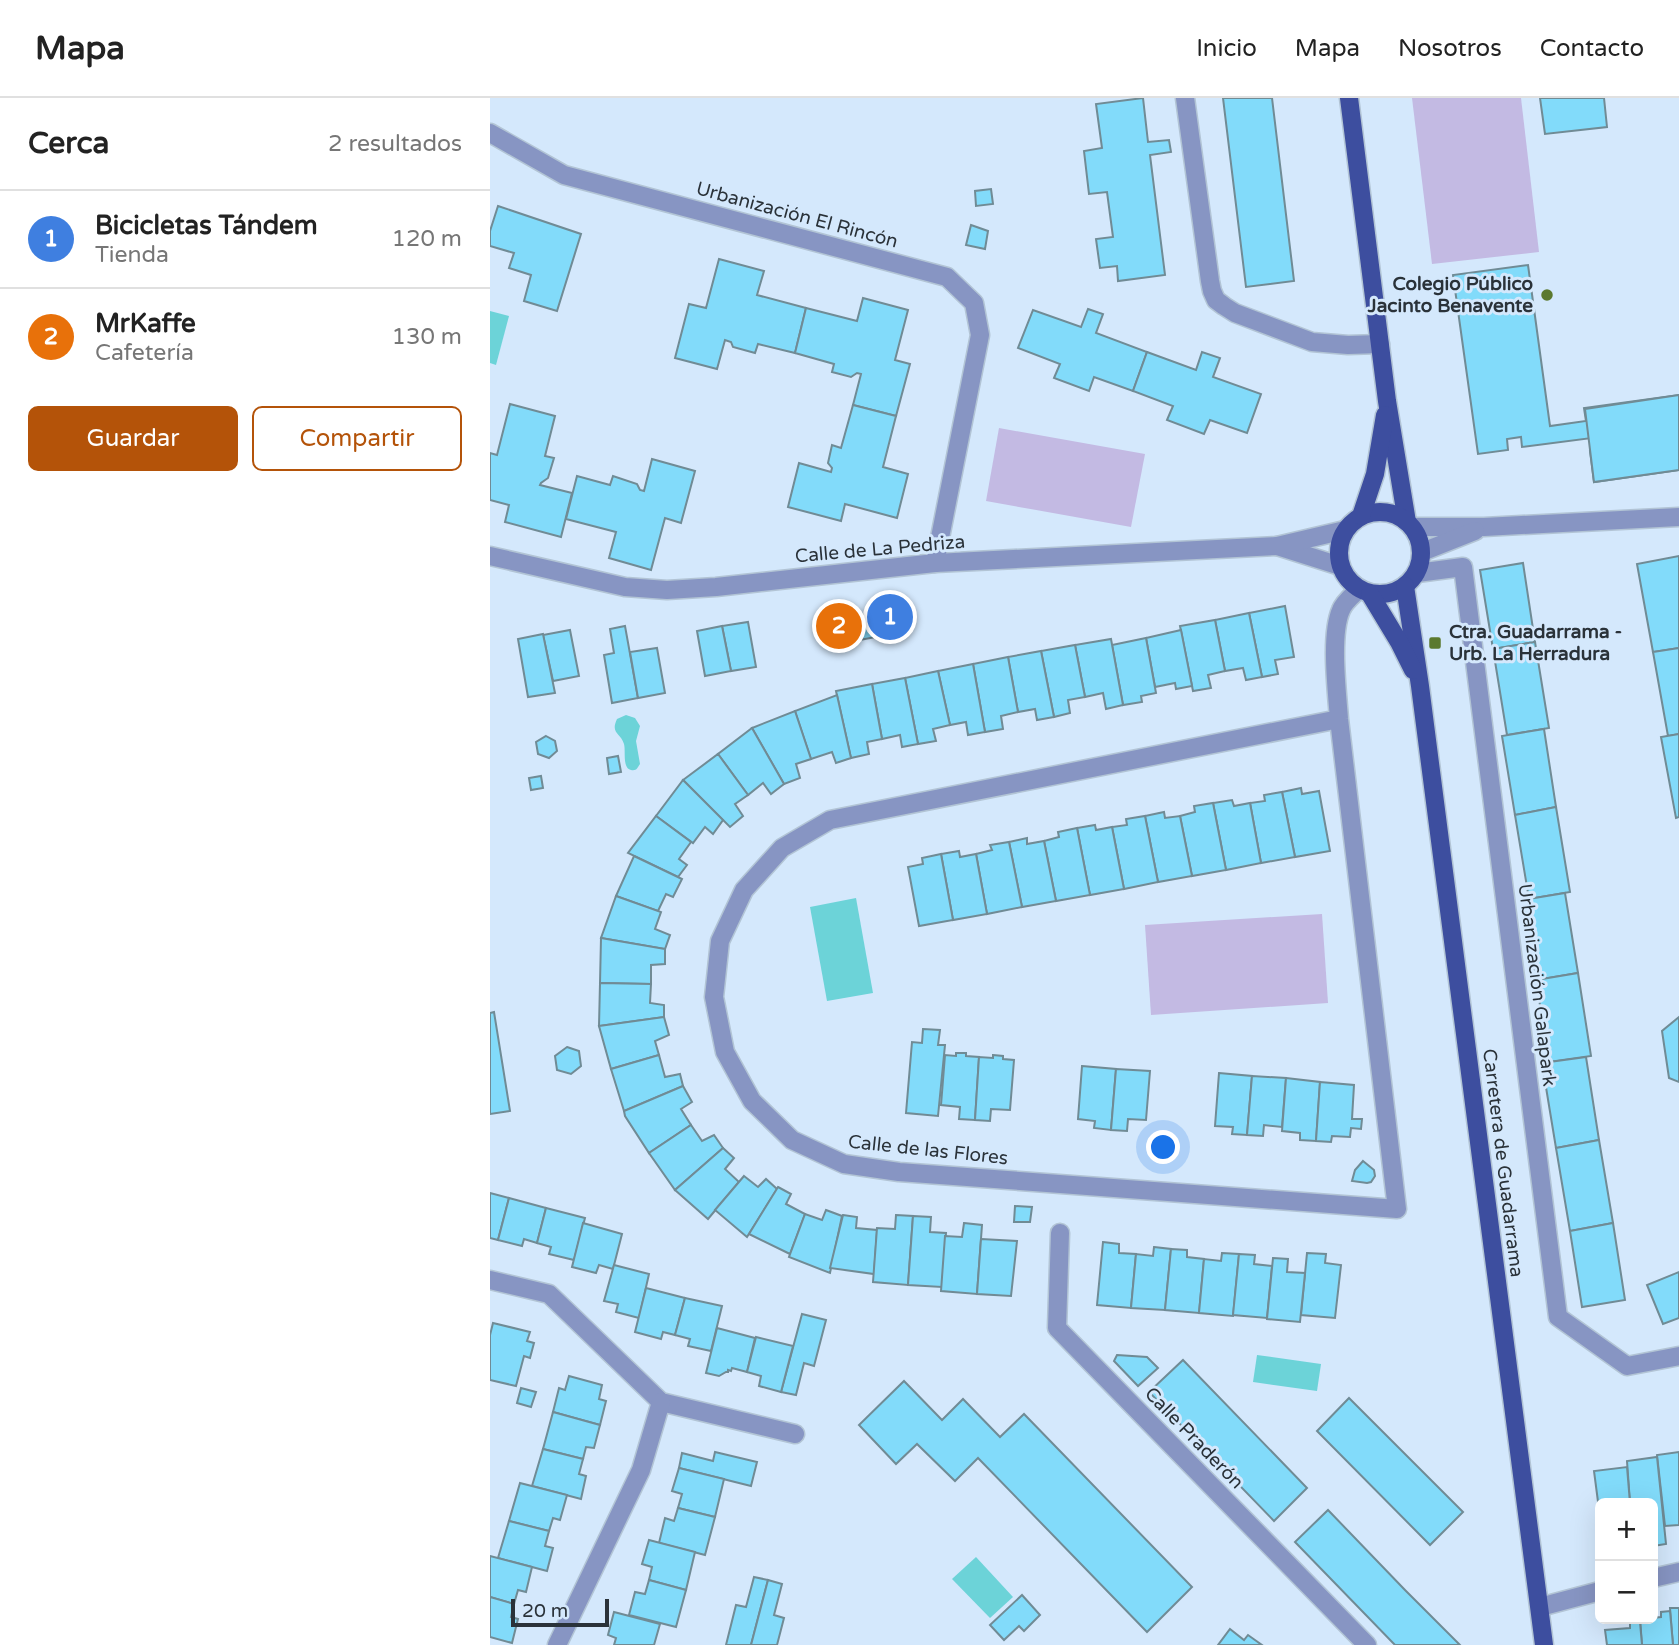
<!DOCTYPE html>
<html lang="es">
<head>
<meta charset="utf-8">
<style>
	body { margin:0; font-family:"Varela Round",sans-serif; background:#f2f2f2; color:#222 }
	.controls { position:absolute; right:21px; bottom:21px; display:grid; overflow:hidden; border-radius:10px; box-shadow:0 7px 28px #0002 }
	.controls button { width:63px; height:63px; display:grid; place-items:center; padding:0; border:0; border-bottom:2px solid #e0e0e0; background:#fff; color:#222; font:35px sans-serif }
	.scale { position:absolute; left:21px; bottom:18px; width:98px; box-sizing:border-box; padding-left:7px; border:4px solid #2a3239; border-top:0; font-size:19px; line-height:24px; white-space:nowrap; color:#2a3239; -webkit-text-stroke:5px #d4e8fc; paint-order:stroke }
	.you { position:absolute; left:674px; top:1050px; width:24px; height:24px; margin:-18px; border:5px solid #fff; border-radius:50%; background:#1a73e8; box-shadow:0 0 0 10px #1a73e833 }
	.badge { display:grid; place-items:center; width:46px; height:46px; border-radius:50%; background:#b45309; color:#fff; font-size:23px; font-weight:700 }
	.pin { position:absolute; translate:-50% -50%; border:4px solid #fff; box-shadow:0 2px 7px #0006 }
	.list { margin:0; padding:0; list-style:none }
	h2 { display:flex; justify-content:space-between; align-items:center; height:91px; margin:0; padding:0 28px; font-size:30px }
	h2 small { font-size:23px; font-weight:400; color:#767676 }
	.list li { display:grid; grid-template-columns:46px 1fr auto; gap:21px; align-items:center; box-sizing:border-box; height:98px; padding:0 28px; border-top:2px solid #e0e0e0 }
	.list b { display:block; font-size:26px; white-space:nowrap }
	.list p { margin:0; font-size:23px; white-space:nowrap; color:#767676 }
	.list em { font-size:23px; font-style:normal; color:#767676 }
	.actions { display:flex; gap:14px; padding:21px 28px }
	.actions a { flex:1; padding:16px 0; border:2px solid #b45309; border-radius:10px; text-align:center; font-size:24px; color:#b45309 }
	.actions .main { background:#b45309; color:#fff }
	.map { position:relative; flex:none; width:1189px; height:1547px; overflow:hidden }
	header { display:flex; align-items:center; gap:42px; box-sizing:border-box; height:98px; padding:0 35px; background:#fff; border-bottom:2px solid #e0e0e0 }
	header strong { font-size:33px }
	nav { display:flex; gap:38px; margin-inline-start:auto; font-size:24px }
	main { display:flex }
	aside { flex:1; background:#fff }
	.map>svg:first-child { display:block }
	.green { fill:#c3bae3 }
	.water { fill:#6cd3d8 }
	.building { fill:#82dbfa; stroke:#708b95; stroke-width:2 }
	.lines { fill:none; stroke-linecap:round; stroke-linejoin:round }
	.minor-casing { stroke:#b2c4d5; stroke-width:21 }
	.major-casing { stroke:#b2c4d5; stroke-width:21 }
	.minor { stroke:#8795c3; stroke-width:18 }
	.major { stroke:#3d4e9f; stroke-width:18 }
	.poi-dot { fill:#5b792e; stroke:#d4e8fc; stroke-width:2.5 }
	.labels { text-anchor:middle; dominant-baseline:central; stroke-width:6; stroke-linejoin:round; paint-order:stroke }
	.street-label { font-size:19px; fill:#2a3239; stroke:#d4e8fc }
	.poi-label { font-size:19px; font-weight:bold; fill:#2a3239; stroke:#d4e8fc; text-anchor:end }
</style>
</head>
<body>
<header>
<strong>Mapa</strong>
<nav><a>Inicio</a><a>Mapa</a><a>Nosotros</a><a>Contacto</a></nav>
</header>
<main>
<aside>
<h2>Cerca<small>2 resultados</small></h2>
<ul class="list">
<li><span class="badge" style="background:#3f7fe0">1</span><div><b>Bicicletas Tándem</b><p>Tienda</p></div><em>120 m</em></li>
<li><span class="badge" style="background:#e8710a">2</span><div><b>MrKaffe</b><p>Cafetería</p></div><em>130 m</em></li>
</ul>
<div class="actions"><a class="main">Guardar</a><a>Compartir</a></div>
</aside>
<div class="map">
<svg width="1189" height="1547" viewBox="0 0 1189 1547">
	<rect width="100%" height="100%" fill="#d4e8fc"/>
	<!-- green -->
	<g class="green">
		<polygon points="922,0 1031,0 1049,154 942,166"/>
		<polygon points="509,330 655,356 641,429 496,403"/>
		<polygon points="832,816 838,905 661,917 655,827"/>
	</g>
	<!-- water -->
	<g class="water">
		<polygon points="0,213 19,218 6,267 0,265"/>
		<path d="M136 617 145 620 150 628 146 643 150 666C147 670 147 673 141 672 132 670 136 653 134 646 131 635 120 636 127 621Z"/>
		<polygon points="366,800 383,895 337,903 320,809"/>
		<polygon points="767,1257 831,1266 827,1293 763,1284"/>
		<polygon points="486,1459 523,1499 500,1520 462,1481"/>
	</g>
	<!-- building -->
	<g class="building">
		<polygon points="653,0 658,44 679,42 681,54 660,57 675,177 628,183 627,168 610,170 606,141 623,139 617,94 599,96 594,53 612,50 606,6"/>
		<polygon points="733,0 782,0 804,183 756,189"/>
		<polygon points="1050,0 1114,0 1117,29 1055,36"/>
		<polygon points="501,91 503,106 486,108 485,93"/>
		<polygon points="8,108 91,136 67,213 34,203 41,177 19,170 24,155 0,148 0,133"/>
		<polygon points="481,127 498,133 495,151 476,147"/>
		<polygon points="229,161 274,173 267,197 316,210 305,255 268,246 265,255 243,249 241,244 235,242 227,271 185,260 199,206 216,210"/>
		<polygon points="1038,167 1060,328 1096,323 1094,310 1189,297 1189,372 1104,384 1100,353 1111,352 1109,339 1032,349 1031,339 1017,341 1018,352 988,356 963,177"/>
		<polygon points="373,200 418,212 405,262 420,266 406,318 363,307 371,276 367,275 361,279 342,274 344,266 305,255 316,210 367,223"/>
		<polygon points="598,211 613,216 606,235 657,254 643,293 604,279 599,293 564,280 570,266 528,250 543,212 591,229"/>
		<polygon points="657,254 706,272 712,254 730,260 723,279 771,296 757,335 720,322 714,336 677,322 683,308 643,293"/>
		<polygon points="1189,297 1189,372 1104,384 1095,311"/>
		<polygon points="20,306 65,318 55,358 64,360 58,380 51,385 50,387 82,395 71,439 15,424 19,407 0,402 0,355 7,357"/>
		<polygon points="363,307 406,318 393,369 418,376 407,420 355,406 351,423 298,409 309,365 341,374 342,370 338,365 342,347 351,350"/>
		<polygon points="162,361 205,373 191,425 175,420 161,472 119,460 126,434 76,421 87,378 120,387 123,378 147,386 150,392 154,393"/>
		<polygon points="1189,458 1189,550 1163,554 1147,466"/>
		<polygon points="1033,465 1045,544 1003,551 990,472"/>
		<polygon points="795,508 804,559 785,562 788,576 772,579 759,515"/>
		<polygon points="409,513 412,534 338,548 335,521"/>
		<polygon points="759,515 772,579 756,582 753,570 735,573 725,522"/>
		<polygon points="725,522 735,573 718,577 721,590 703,593 690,528"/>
		<polygon points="258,524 266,569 241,573 232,528"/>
		<polygon points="135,528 148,600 122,605 114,557 124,555 120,531"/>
		<polygon points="232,528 241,573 215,578 207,533"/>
		<polygon points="80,532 89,578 63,583 53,537"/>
		<polygon points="691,532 702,588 686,591 685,585 665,589 656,540"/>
		<polygon points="53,536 65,595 38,599 28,541"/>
		<polygon points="656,540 666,595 651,598 652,604 633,607 622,547"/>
		<polygon points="621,541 633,607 616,611 613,595 595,599 585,547"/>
		<polygon points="1045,544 1059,630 1017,637 1003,551"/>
		<polygon points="585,547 595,599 578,602 580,615 564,619 551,553"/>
		<polygon points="167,550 175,595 148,600 140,554"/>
		<polygon points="1189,550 1189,636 1178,638 1163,554"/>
		<polygon points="551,553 564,619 547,622 545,611 528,614 518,559"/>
		<polygon points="518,559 528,614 511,618 513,631 495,634 483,566"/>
		<polygon points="483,566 495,634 478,637 476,624 460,627 448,573"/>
		<polygon points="448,573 460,627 443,631 446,643 428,646 415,580"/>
		<polygon points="415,580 428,646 412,649 410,637 392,641 382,586"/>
		<polygon points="382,586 392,641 377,644 379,656 361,660 346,593"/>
		<polygon points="347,597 361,660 346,665 342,654 321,661 305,613"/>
		<polygon points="305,613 321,661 306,666 310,680 294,686 262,630"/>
		<polygon points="262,630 294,686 281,696 273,685 258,697 228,656"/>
		<polygon points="1054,631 1066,709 1025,717 1012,638"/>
		<polygon points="1189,636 1189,719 1186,720 1171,639"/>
		<polygon points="56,638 65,643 67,653 59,660 48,656 46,644"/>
		<polygon points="228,656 258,697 245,706 253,718 240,729 193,682"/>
		<polygon points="128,658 131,674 119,676 117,660"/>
		<polygon points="51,678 53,690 41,692 39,680"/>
		<polygon points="193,682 233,722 223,736 215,729 203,745 166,718"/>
		<polygon points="811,690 812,696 829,693 840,753 805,759 792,694"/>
		<polygon points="792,694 805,759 771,765 760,705 775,703 774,697"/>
		<polygon points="742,702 744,708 760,705 771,765 736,772 723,705"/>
		<polygon points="723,705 736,772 702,778 690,718 705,714 704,708"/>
		<polygon points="1066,709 1080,794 1039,801 1025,717"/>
		<polygon points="674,714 675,720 690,718 702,778 668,784 655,718"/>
		<polygon points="166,718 201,744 189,761 197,767 188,779 138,755"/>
		<polygon points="655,718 668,784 634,791 622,729 637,727 636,721"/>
		<polygon points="605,727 606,732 622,729 634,791 600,797 587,730"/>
		<polygon points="587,730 600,797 566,803 554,743 569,739 568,734"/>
		<polygon points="537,740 537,746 554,743 566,803 532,809 519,744"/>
		<polygon points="519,744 532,809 497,816 486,756 502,752 500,747"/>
		<polygon points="469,753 470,759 486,756 497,816 463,822 451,756"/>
		<polygon points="451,756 463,822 429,828 418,769 433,766 432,760"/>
		<polygon points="144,758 192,781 183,799 176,796 168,813 126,798"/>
		<polygon points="1075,795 1088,875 1046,882 1033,802"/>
		<polygon points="126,798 171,814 165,831 180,837 175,851 111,840"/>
		<polygon points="111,840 175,851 175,866 161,867 161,886 110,885"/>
		<polygon points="1088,875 1101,958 1059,964 1046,882"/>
		<polygon points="110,885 161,886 160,905 174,907 174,919 109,928"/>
		<polygon points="4,914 20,1013 0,1016 0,915"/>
		<polygon points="174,919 179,937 165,943 169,957 121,971 109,928"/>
		<polygon points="1189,919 1189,984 1179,980 1172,933"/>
		<polygon points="433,931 450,932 448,947 455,947 448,1018 416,1015 422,944 432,945"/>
		<polygon points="77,949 89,953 91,968 81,976 67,972 65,958"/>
		<polygon points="466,955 476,955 476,958 489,959 485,1022 469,1021 470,1009 451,1007 455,957 466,958"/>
		<polygon points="169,957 175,979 190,976 193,988 134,1013 121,971"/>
		<polygon points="503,957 513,958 513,961 524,962 520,1012 501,1011 500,1023 485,1022 489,959 503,960"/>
		<polygon points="1096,959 1109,1042 1066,1050 1052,965"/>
		<polygon points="592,968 626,971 621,1032 604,1030 605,1023 588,1021"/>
		<polygon points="626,971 660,973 656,1022 638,1021 637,1033 621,1032"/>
		<polygon points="729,975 762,978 757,1037 742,1036 743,1029 725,1028"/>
		<polygon points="762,978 796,980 792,1029 774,1027 773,1038 757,1037"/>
		<polygon points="796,980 830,984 826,1043 810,1042 810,1035 792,1033"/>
		<polygon points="830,984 864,987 862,1021 872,1021 871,1031 861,1030 860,1039 842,1038 841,1044 826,1043"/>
		<polygon points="193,988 202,1004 191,1011 201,1027 159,1055 135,1018 134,1013"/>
		<polygon points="201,1027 212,1043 224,1037 233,1050 185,1092 159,1055"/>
		<polygon points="1109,1042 1123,1125 1080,1133 1066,1050"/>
		<polygon points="233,1050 244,1060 235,1071 249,1084 218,1121 185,1092"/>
		<polygon points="873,1063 884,1072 885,1078 881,1084 877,1085 862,1083 865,1072"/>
		<polygon points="254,1078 268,1089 276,1081 287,1091 257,1139 225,1112"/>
		<polygon points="288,1089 301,1096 296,1106 315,1116 300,1156 259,1136"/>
		<polygon points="0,1095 19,1100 8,1142 0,1140"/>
		<polygon points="19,1100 56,1110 47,1145 34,1141 32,1148 8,1142"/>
		<polygon points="525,1108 542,1109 540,1124 524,1124"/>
		<polygon points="56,1110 95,1120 84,1162 59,1156 61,1149 47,1145"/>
		<polygon points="336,1112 352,1118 340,1175 299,1159 315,1116 332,1122"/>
		<polygon points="353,1117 367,1119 366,1130 387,1132 384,1176 340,1170"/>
		<polygon points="406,1117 423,1118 418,1187 383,1184 387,1130 405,1131"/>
		<polygon points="423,1118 441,1119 440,1134 456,1135 452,1189 418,1187"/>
		<polygon points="93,1125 132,1136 123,1171 109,1167 106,1175 82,1169"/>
		<polygon points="474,1125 492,1127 487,1196 451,1193 455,1138 472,1139"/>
		<polygon points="1123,1125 1135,1202 1092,1209 1080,1133"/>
		<polygon points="491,1141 527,1143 521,1198 487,1196"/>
		<polygon points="613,1144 629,1146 629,1155 646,1156 641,1210 607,1207"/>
		<polygon points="664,1149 681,1151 675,1212 641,1210 646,1156 663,1158"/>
		<polygon points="681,1151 697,1152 697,1159 714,1161 709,1215 675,1212"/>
		<polygon points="732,1155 749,1156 743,1218 709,1215 714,1161 731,1163"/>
		<polygon points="817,1155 836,1156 835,1165 851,1167 845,1220 811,1217"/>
		<polygon points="749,1156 765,1157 764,1166 782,1168 777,1220 743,1217"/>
		<polygon points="783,1160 798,1161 797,1174 815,1175 810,1224 777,1221"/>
		<polygon points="124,1167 159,1176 149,1220 126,1214 128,1206 114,1203"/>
		<polygon points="1189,1174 1189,1220 1173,1226 1157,1187"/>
		<polygon points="156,1190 195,1200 185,1237 173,1234 171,1241 145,1234"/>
		<polygon points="195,1200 232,1208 221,1253 198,1248 200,1241 185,1237"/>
		<polygon points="312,1216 336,1222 324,1268 314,1265 306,1297 291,1294"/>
		<polygon points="3,1225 40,1234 37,1243 44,1245 40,1260 34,1258 26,1288 0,1282 0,1237"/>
		<polygon points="227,1230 265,1240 257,1274 242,1270 241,1273 238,1272 238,1274 236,1274 229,1278 216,1275"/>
		<polygon points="266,1239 303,1248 291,1294 269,1288 271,1278 257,1274"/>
		<polygon points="627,1257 657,1259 668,1270 648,1288 624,1263"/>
		<polygon points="693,1262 817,1390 784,1423 659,1294"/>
		<polygon points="79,1278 112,1287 109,1301 116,1303 110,1327 63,1314 69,1290 75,1292"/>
		<polygon points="414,1283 452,1322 473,1301 510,1339 534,1316 702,1489 657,1534 488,1360 465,1383 427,1346 406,1366 369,1327"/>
		<polygon points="31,1290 46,1294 41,1309 27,1305"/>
		<polygon points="859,1300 973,1414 940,1447 827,1333"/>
		<polygon points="63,1314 110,1327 104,1350 96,1349 93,1361 53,1351"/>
		<polygon points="53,1351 93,1361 89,1376 96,1378 91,1401 42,1388"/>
		<polygon points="225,1354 267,1364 261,1388 189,1370 192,1355 223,1363"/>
		<polygon points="1189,1354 1189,1427 1175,1428 1167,1357"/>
		<polygon points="1167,1359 1176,1446 1163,1448 1163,1405 1140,1405 1137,1363"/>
		<polygon points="1137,1369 1140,1405 1110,1405 1110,1419 1104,1373"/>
		<polygon points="189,1370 234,1381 225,1419 188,1410 192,1396 182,1393"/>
		<polygon points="30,1385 77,1397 70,1422 63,1420 59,1433 19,1423"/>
		<polygon points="188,1410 225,1419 215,1457 169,1445 175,1420 184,1423"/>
		<polygon points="838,1412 915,1492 970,1547 905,1547 805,1444"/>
		<polygon points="19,1423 59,1433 55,1448 63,1450 57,1473 8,1460"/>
		<polygon points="159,1442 205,1454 196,1492 159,1482 162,1469 152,1466"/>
		<polygon points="0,1458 42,1469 36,1494 28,1492 24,1506 0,1499"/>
		<polygon points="264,1479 278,1482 261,1547 236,1547 246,1507 256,1509"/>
		<polygon points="159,1482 196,1492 186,1529 139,1517 145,1494 155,1496"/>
		<polygon points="278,1482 292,1486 284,1517 294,1520 287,1547 261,1547"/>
		<polygon points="532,1497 550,1517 534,1533 529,1528 514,1542 500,1527"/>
		<polygon points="0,1499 24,1506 21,1519 28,1521 22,1545 0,1539"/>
		<polygon points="1180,1510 1189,1510 1189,1547 1183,1547"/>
		<polygon points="1180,1513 1183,1547 1152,1547 1150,1521 1171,1519 1171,1514"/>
		<polygon points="124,1514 170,1526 164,1547 124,1547 126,1540 118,1537"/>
		<polygon points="1140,1524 1150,1524 1152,1547 1117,1547 1115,1532 1140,1530"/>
		<polygon points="740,1531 754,1542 758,1537 772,1547 728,1547"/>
	</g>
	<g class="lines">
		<defs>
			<g id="minor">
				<polyline points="695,0 720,183 722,193 726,202 734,208 745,215 822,244 858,247 890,246"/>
				<polyline points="0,35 74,77 457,179 484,205 490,237 445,465"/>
				<polyline points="923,429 994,429 1189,419"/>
				<polyline points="787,448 850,468"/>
				<polyline points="932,454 985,433"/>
				<polyline points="0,458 135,489 177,492 226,489 445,465 787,448 855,432"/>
				<polyline points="927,475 973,469 1068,1219 1137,1268 1189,1258"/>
				<path d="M849 621 340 722 292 750 254 792 230 843 224 899 235 954 262 1003 302 1042 354 1066 409 1074 907 1111 849 621C847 593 840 537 851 512 854 504 863 497 869 491"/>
				<polyline points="570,1135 567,1230 877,1547"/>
				<polyline points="0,1182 59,1196 171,1304 305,1336"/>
				<polyline points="1163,1480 1189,1474"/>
				<polyline points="1050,1509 1110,1493"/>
				<polyline points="67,1547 151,1372 171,1304"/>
			</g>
			<g id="major">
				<polyline points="859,0 897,303 917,424"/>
				<circle cx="890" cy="455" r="41"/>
				<polyline points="871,418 885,376 895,317"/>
				<polyline points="915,488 930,588 1054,1547"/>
				<polyline points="880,496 909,544 923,572"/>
			</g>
		</defs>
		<!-- minor casing -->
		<use href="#minor" class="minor-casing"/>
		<!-- major casing -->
		<use href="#major" class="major-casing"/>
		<!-- minor -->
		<use href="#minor" class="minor"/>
		<!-- major -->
		<use href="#major" class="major"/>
	</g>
	<!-- markers -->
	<g class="poi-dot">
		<circle cx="1057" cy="197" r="7"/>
		<rect x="938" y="538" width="14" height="14" rx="3.5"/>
	</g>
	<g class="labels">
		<!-- street labels -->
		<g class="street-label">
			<text transform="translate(307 117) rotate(15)">Urbanización El Rincón</text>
			<text transform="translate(390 451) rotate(-5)">Calle de La Pedriza</text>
			<text transform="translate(1047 887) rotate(83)">Urbanización Galapark</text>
			<text transform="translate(438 1052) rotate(6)">Calle de las Flores</text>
			<text transform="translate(1013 1065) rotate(83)">Carretera de Guadarrama</text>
			<text transform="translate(704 1340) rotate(46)">Calle Praderón</text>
		</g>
		<!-- poi labels -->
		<g class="poi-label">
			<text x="1043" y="186">Colegio Público<tspan x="1043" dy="22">Jacinto Benavente</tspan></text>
			<text x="959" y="534" text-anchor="start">Ctra. Guadarrama -<tspan x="959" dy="22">Urb. La Herradura</tspan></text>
		</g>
	</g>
</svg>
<div class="controls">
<button>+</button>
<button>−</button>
</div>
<div class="scale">20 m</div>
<div class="you"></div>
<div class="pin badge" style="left:400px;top:519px;background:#3f7fe0">1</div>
<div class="pin badge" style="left:349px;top:528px;background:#e8710a">2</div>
</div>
</main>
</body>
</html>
